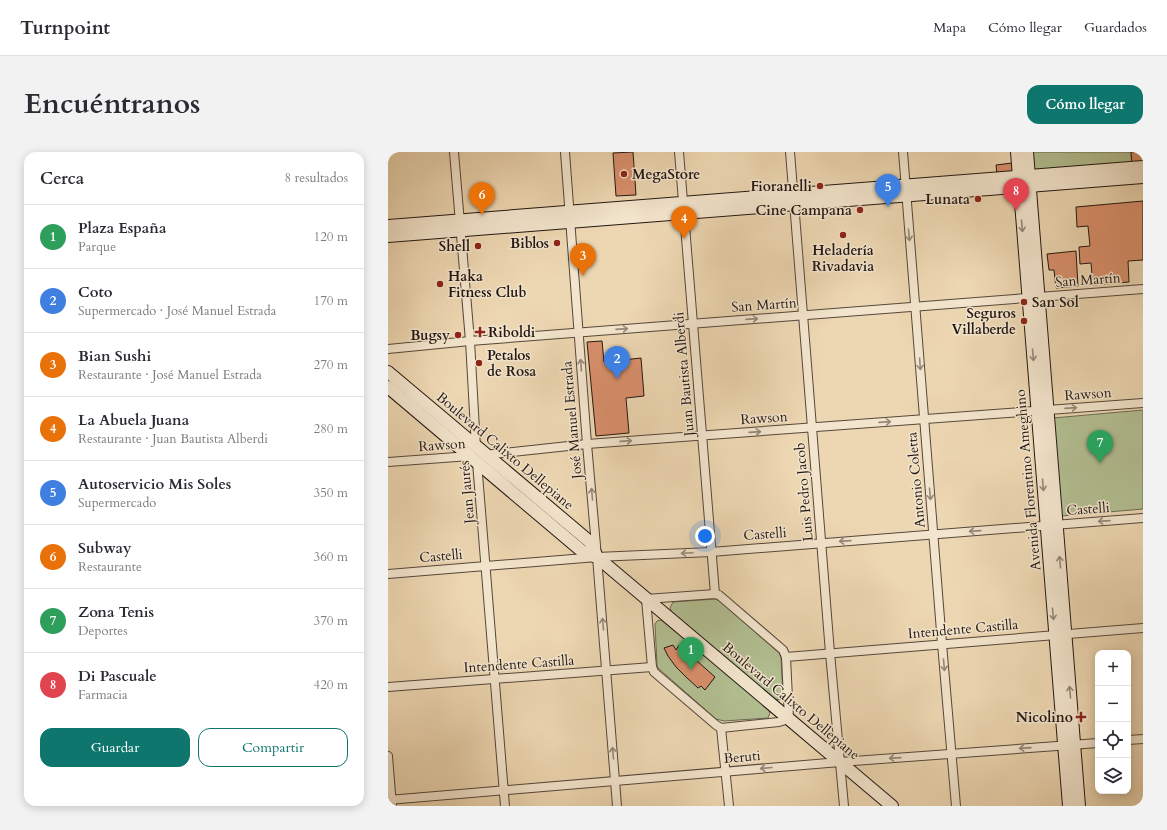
<!DOCTYPE html>
<html lang="es">
<head>
<meta charset="utf-8">
<style>
	body { margin:0; font-family:Cardo,serif; background:#f2f2f3; color:#2b2b33 }
	.controls { position:absolute; right:12px; bottom:12px; display:grid; overflow:hidden; border-radius:8px; box-shadow:0 2px 10px #0003 }
	.controls button { width:36px; height:36px; display:grid; place-items:center; padding:0; border:0; border-bottom:1px solid #e1e1e2; background:#fff; color:#2b2b33; font:20px sans-serif }
	.you { position:absolute; left:317px; top:384px; width:14px; height:14px; margin:-10px; border:3px solid #fff; border-radius:50%; background:#1a73e8; box-shadow:0 0 0 6px #1a73e833 }
	.badge { display:grid; place-items:center; width:26px; height:26px; border-radius:50%; background:#0f766e; color:#fff; font-size:13px; font-weight:700 }
	.pin { position:absolute; translate:-50% -33px; filter:drop-shadow(0 1px 2px #0008) }
	.pin::after { content:''; position:absolute; top:21px; width:14px; height:12px; background:inherit; clip-path:polygon(0 0,100% 0,50% 100%) }
	.list { margin:0; padding:0; list-style:none }
	h2 { display:flex; justify-content:space-between; align-items:center; height:52px; margin:0; padding:0 16px; font-size:17px }
	h2 small { font-size:13px; font-weight:400; color:#7c7c81 }
	.list li { display:grid; grid-template-columns:26px 1fr auto; gap:12px; align-items:center; box-sizing:border-box; height:64px; padding:0 16px; border-top:1px solid #e1e1e2 }
	.list b { display:block; font-size:15px; white-space:nowrap }
	.list p { margin:0; font-size:13px; white-space:nowrap; color:#7c7c81 }
	.list em { font-size:13px; font-style:normal; color:#7c7c81 }
	.actions { display:flex; gap:8px; padding:12px 16px }
	.actions a { flex:1; padding:9px 0; border:1px solid #0f766e; border-radius:12px; text-align:center; font-size:14px; color:#0f766e }
	.actions .main { background:#0f766e; color:#fff }
	.icon { flex:none; width:22px; height:22px; fill:none; stroke:currentColor; stroke-width:2; stroke-linecap:round; stroke-linejoin:round }
	.map { position:relative; flex:none; width:755px; height:654px; overflow:hidden; border-radius:12px }
	header { display:flex; align-items:center; gap:24px; box-sizing:border-box; height:56px; padding:0 20px; background:#fff; border-bottom:1px solid #e1e1e2 }
	header strong { font-size:19px }
	nav { display:flex; gap:22px; margin-inline-start:auto; font-size:14px }
	.intro { display:flex; align-items:center; justify-content:space-between; box-sizing:border-box; height:96px; padding:0 24px }
	h1 { margin:0; font-size:28px }
	.button { padding:10px 18px; border-radius:12px; background:#0f766e; color:#fff; font-size:14px; font-weight:700 }
	main { display:flex; gap:24px; padding:0 24px }
	aside { flex:1; background:#fff; border-radius:12px; box-shadow:0 2px 10px #0003 }
	.map>svg:first-child { display:block }
	.green { fill:#b2bf92; stroke:#6a6b52 }
	.building { fill:#d9906c; stroke:#221713 }
	.lines { fill:none; stroke-linecap:round; stroke-linejoin:round }
	.minor-casing { stroke:#55473b; stroke-width:10 }
	.secondary-casing { stroke:#221713; stroke-width:14 }
	.minor { stroke:#f3e5cd; stroke-width:8 }
	.secondary { stroke:#f3e5cd; stroke-width:12 }
	.oneway { stroke:#958879 }
	.poi-dot { fill:#8f2418; stroke:#f3e5cd; stroke-width:1.5 }
	.labels { text-anchor:middle; dominant-baseline:central; stroke-width:3; stroke-linejoin:round; paint-order:stroke }
	.poi-label { font-size:14px; font-weight:bold; fill:#221713; stroke:#f3e5cd; text-anchor:end }
	.street-label { font-size:14px; fill:#221713; stroke:#f3e5cd }
</style>
</head>
<body>
<header>
<strong>Turnpoint</strong>
<nav><a>Mapa</a><a>Cómo llegar</a><a>Guardados</a></nav>
</header>
<div class="intro"><h1>Encuéntranos</h1><a class="button">Cómo llegar</a></div>
<main>
<aside>
<h2>Cerca<small>8 resultados</small></h2>
<ul class="list">
<li><span class="badge" style="background:#2e9e5b">1</span><div><b>Plaza España</b><p>Parque</p></div><em>120 m</em></li>
<li><span class="badge" style="background:#3f7fe0">2</span><div><b>Coto</b><p>Supermercado · José Manuel Estrada</p></div><em>170 m</em></li>
<li><span class="badge" style="background:#e8710a">3</span><div><b>Bian Sushi</b><p>Restaurante · José Manuel Estrada</p></div><em>270 m</em></li>
<li><span class="badge" style="background:#e8710a">4</span><div><b>La Abuela Juana</b><p>Restaurante · Juan Bautista Alberdi</p></div><em>280 m</em></li>
<li><span class="badge" style="background:#3f7fe0">5</span><div><b>Autoservicio Mis Soles</b><p>Supermercado</p></div><em>350 m</em></li>
<li><span class="badge" style="background:#e8710a">6</span><div><b>Subway</b><p>Restaurante</p></div><em>360 m</em></li>
<li><span class="badge" style="background:#2e9e5b">7</span><div><b>Zona Tenis</b><p>Deportes</p></div><em>370 m</em></li>
<li><span class="badge" style="background:#e0444e">8</span><div><b>Di Pascuale</b><p>Farmacia</p></div><em>420 m</em></li>
</ul>
<div class="actions"><a class="main">Guardar</a><a>Compartir</a></div>
</aside>
<div class="map">
<svg width="755" height="654" viewBox="0 0 755 654">
	<rect width="100%" height="100%" fill="#edd7b2"/>
	<filter id="stains"><feTurbulence type="fractalNoise" baseFrequency=".005" numOctaves="4"/><feColorMatrix values="0 0 0 0 .2 0 0 0 0 .09 0 0 0 0 .02 0 0 0 .5 -.17"/></filter>
	<radialGradient id="worn" r=".72"><stop offset=".6" stop-color="#630" stop-opacity="0"/><stop offset="1" stop-color="#630" stop-opacity=".3"/></radialGradient>
	<!-- green -->
	<g class="green">
		<polygon points="642,0 743,0 744,14 646,19"/>
		<polygon points="755,258 755,357 673,364 665,266"/>
		<polygon points="327,447 332,449 391,501 393,505 395,544 392,548 387,547 283,459 282,456 285,450"/>
		<polygon points="273,468 379,555 382,561 380,566 336,569 328,567 270,516 269,513 267,472 269,469"/>
	</g>
	<!-- building -->
	<g class="building">
		<polygon points="245,0 248,43 228,44 225,1"/>
		<polygon points="743,0 755,0 755,13 744,14"/>
		<polygon points="624,11 625,20 609,22 608,13"/>
		<polygon points="755,49 755,108 740,109 741,130 705,133 703,111 692,112 691,95 702,94 700,74 689,75 688,55"/>
		<polygon points="688,99 690,134 668,136 666,118 661,118 659,102"/>
		<polygon points="214,189 216,210 253,206 256,244 238,246 241,281 208,284 199,190"/>
		<polygon points="285,493 288,498 291,493 327,525 317,538 313,534 310,536 298,525 288,515 280,504 276,496"/>
	</g>
	<g class="lines">
		<defs>
			<g id="minor">
				<polyline points="66,0 82,189 88,296"/>
				<polyline points="177,0 199,292 209,405 229,654"/>
				<polyline points="291,0 327,442"/>
				<polyline points="402,0 442,501 456,654"/>
				<polyline points="515,0 554,492 568,654"/>
				<polyline points="0,197 82,189 755,137"/>
				<polyline points="96,303 199,292 755,251"/>
				<polyline points="0,310 82,304"/>
				<polyline points="89,310 117,654"/>
				<polyline points="0,422 209,405 323,400 755,366"/>
				<polygon points="327,442 331,443 395,498 398,505 401,567 391,570 333,576 328,573 266,520 264,515 258,447"/>
				<polyline points="398,505 755,476"/>
				<polyline points="0,535 264,515"/>
				<polyline points="333,576 341,654"/>
				<polyline points="740,588 755,587"/>
				<polyline points="0,604 4,654"/>
				<polyline points="0,648 452,610 710,591"/>
			</g>
			<g id="secondary">
				<polyline points="629,0 681,654"/>
				<polyline points="639,0 691,654"/>
				<polyline points="0,74 755,15"/>
				<polyline points="0,84 755,25"/>
				<polyline points="0,220 202,390 209,405"/>
				<polyline points="0,235 195,400 209,405 504,654"/>
			</g>
		</defs>
		<!-- minor casing -->
		<use href="#minor" class="minor-casing"/>
		<!-- secondary casing -->
		<use href="#secondary" class="secondary-casing"/>
		<!-- minor -->
		<use href="#minor" class="minor"/>
		<!-- secondary -->
		<use href="#secondary" class="secondary"/>
	</g>
	<!-- one-way arrows -->
	<defs><path id="oneway-shaft" d="M-6 0H5M1.5-3L5.5 0L1.5 3" fill="none" stroke-width="1.6" stroke-linecap="round" stroke-linejoin="round"/></defs>
	<g class="oneway">
		<use href="#oneway-shaft" transform="translate(634 74) rotate(85)"/>
		<use href="#oneway-shaft" transform="translate(521 83) rotate(85)"/>
		<use href="#oneway-shaft" transform="translate(364 167) rotate(-4)"/>
		<use href="#oneway-shaft" transform="translate(234 177) rotate(-4)"/>
		<use href="#oneway-shaft" transform="translate(645 203) rotate(85)"/>
		<use href="#oneway-shaft" transform="translate(532 212) rotate(86)"/>
		<use href="#oneway-shaft" transform="translate(193 213) rotate(-94)"/>
		<use href="#oneway-shaft" transform="translate(683 256) rotate(-4)"/>
		<use href="#oneway-shaft" transform="translate(497 270) rotate(-4)"/>
		<use href="#oneway-shaft" transform="translate(367 280) rotate(-4)"/>
		<use href="#oneway-shaft" transform="translate(238 289) rotate(-4)"/>
		<use href="#oneway-shaft" transform="translate(655 333) rotate(85)"/>
		<use href="#oneway-shaft" transform="translate(204 342) rotate(-95)"/>
		<use href="#oneway-shaft" transform="translate(542 342) rotate(85)"/>
		<use href="#oneway-shaft" transform="translate(716 369) rotate(176)"/>
		<use href="#oneway-shaft" transform="translate(587 379) rotate(176)"/>
		<use href="#oneway-shaft" transform="translate(457 389) rotate(176)"/>
		<use href="#oneway-shaft" transform="translate(299 401) rotate(177)"/>
		<use href="#oneway-shaft" transform="translate(672 410) rotate(-95)"/>
		<use href="#oneway-shaft" transform="translate(665 462) rotate(85)"/>
		<use href="#oneway-shaft" transform="translate(215 472) rotate(-95)"/>
		<use href="#oneway-shaft" transform="translate(556 513) rotate(85)"/>
		<use href="#oneway-shaft" transform="translate(682 540) rotate(-95)"/>
		<use href="#oneway-shaft" transform="translate(637 596) rotate(176)"/>
		<use href="#oneway-shaft" transform="translate(225 601) rotate(-95)"/>
		<use href="#oneway-shaft" transform="translate(507 606) rotate(176)"/>
		<use href="#oneway-shaft" transform="translate(378 616) rotate(175)"/>
	</g>
	<!-- markers -->
	<g class="poi-dot">
		<circle cx="236" cy="22" r="4"/>
		<circle cx="432" cy="34" r="4"/>
		<circle cx="590" cy="47" r="4"/>
		<circle cx="472" cy="58" r="4"/>
		<circle cx="455" cy="83" r="4"/>
		<circle cx="169" cy="91" r="4"/>
		<circle cx="90" cy="94" r="4"/>
		<circle cx="52" cy="132" r="4"/>
		<circle cx="636" cy="150" r="4"/>
		<circle cx="636" cy="169" r="4"/>
		<path d="M90 174h4v4h4v4h-4v4h-4v-4h-4v-4h4z"/>
		<circle cx="70" cy="183" r="4"/>
		<circle cx="91" cy="211" r="4"/>
		<path d="M691 559h4v4h4v4h-4v4h-4v-4h-4v-4h4z"/>
	</g>
	<g class="labels">
		<!-- poi labels -->
		<g class="poi-label">
			<text x="244" y="22" text-anchor="start">MegaStore</text>
			<text x="424" y="34">Fioranelli</text>
			<text x="582" y="47">Lunata</text>
			<text x="464" y="58">Cine Campana</text>
			<text x="161" y="91">Biblos</text>
			<text x="82" y="94">Shell</text>
			<text x="455" y="98" text-anchor="middle">Heladería<tspan x="455" dy="16">Rivadavia</tspan></text>
			<text x="60" y="124" text-anchor="start">Haka<tspan x="60" dy="16">Fitness Club</tspan></text>
			<text x="644" y="150" text-anchor="start">San Sol</text>
			<text x="628" y="161">Seguros<tspan x="628" dy="16">Villaberde</tspan></text>
			<text x="100" y="180" text-anchor="start">Riboldi</text>
			<text x="62" y="183">Bugsy</text>
			<text x="99" y="203" text-anchor="start">Petalos<tspan x="99" dy="16">de Rosa</tspan></text>
			<text x="685" y="565">Nicolino</text>
		</g>
		<!-- street labels -->
		<g class="street-label">
			<text transform="translate(700 128) rotate(-4)">San Martín</text>
			<text transform="translate(376 153) rotate(-4)">San Martín</text>
			<text transform="translate(296 222) rotate(-95)">Juan Bautista Alberdi</text>
			<text transform="translate(700 242) rotate(-4)">Rawson</text>
			<text transform="translate(376 266) rotate(-4)">Rawson</text>
			<text transform="translate(184 268) rotate(-95)">José Manuel Estrada</text>
			<text transform="translate(54 293) rotate(-4)">Rawson</text>
			<text transform="translate(117 299) rotate(40)">Boulevard Calixto Dellepiane</text>
			<text transform="translate(528 328) rotate(-95)">Antonio Coletta</text>
			<text transform="translate(640 328) rotate(-95)">Avenida Florentino Ameghino</text>
			<text transform="translate(79 340) rotate(-95)">Jean Jaurés</text>
			<text transform="translate(416 340) rotate(-95)">Luis Pedro Jacob</text>
			<text transform="translate(700 357) rotate(-4)">Castelli</text>
			<text transform="translate(377 382) rotate(-4)">Castelli</text>
			<text transform="translate(53 404) rotate(-5)">Castelli</text>
			<text transform="translate(575 477) rotate(-5)">Intendente Castilla</text>
			<text transform="translate(131 512) rotate(-4)">Intendente Castilla</text>
			<text transform="translate(403 549) rotate(40)">Boulevard Calixto Dellepiane</text>
			<text transform="translate(354 605) rotate(-5)">Beruti</text>
		</g>
	</g>
	<rect width="100%" height="100%" filter="url(#stains)"/>
	<rect width="100%" height="100%" fill="url(#worn)"/>
</svg>
<div class="controls">
<button>+</button>
<button>−</button>
<button><svg class="icon" aria-label="locate" viewBox="0 0 24 24"><circle cx="12" cy="12" r="6"/><path d="M12 2v4M12 18v4M2 12h4M18 12h4"/></svg></button>
<button><svg class="icon" aria-label="layers" viewBox="0 0 24 24"><path d="M12 4l9 5-9 5-9-5zM3 14l9 5 9-5"/></svg></button>
</div>
<div class="you"></div>
<div class="pin badge" style="left:303px;top:518px;background:#2e9e5b">1</div>
<div class="pin badge" style="left:229px;top:227px;background:#3f7fe0">2</div>
<div class="pin badge" style="left:195px;top:124px;background:#e8710a">3</div>
<div class="pin badge" style="left:296px;top:87px;background:#e8710a">4</div>
<div class="pin badge" style="left:500px;top:55px;background:#3f7fe0">5</div>
<div class="pin badge" style="left:94px;top:63px;background:#e8710a">6</div>
<div class="pin badge" style="left:712px;top:311px;background:#2e9e5b">7</div>
<div class="pin badge" style="left:628px;top:59px;background:#e0444e">8</div>
</div>
</main>
</body>
</html>
